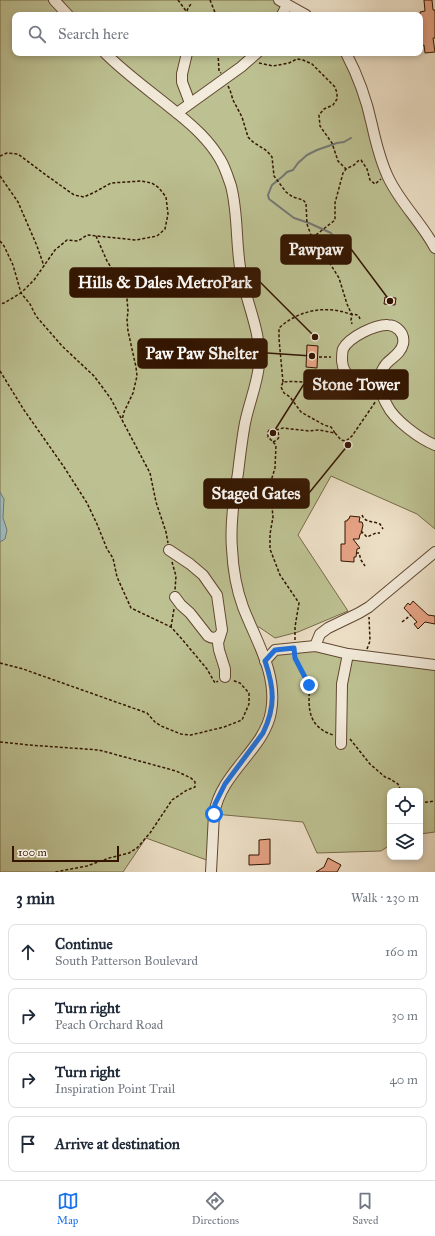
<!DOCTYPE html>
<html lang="en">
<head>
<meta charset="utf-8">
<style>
	body { margin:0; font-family:"IM FELL Great Primer",serif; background:#f2f2f3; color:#1f2937 }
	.controls { position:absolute; right:12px; bottom:12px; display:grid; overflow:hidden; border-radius:8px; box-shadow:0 2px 6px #0003 }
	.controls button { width:36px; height:36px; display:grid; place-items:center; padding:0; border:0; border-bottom:1px solid #e0e1e3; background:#fff; color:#1f2937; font:20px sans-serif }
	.scale { position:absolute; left:12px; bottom:10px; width:107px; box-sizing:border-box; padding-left:4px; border:2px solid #331500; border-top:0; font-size:11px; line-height:14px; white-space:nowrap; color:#331500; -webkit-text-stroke:3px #f3ebdb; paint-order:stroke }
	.stop { position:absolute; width:12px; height:12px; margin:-9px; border:3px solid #1a73e8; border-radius:50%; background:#fff }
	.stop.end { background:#1a73e8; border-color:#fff; box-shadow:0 1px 4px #0008 }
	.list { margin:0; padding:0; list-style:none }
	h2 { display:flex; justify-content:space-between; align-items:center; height:52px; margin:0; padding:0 16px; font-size:17px }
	h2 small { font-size:13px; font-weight:400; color:#747a83 }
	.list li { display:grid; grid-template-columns:26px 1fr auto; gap:12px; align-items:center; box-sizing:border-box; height:56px; margin:0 8px 8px; padding:0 8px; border:1px solid #e0e1e3; border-radius:8px }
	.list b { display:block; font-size:15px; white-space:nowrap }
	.list p { margin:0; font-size:13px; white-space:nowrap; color:#747a83 }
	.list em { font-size:13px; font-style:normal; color:#747a83 }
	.icon { flex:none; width:22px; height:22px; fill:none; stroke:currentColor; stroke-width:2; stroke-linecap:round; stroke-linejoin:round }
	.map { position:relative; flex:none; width:435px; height:872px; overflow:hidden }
	.search { position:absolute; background:#fff; box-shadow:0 2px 6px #0003; left:12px; right:12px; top:12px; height:44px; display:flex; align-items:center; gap:10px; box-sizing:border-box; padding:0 14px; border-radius:8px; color:#747a83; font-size:15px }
	.sheet { height:308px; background:#fff }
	nav { display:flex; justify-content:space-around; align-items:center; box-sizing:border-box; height:56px; border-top:1px solid #e0e1e3; background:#fff; font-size:11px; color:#747a83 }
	nav a { display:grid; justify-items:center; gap:2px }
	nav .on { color:#1a73e8 }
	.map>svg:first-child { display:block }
	.green { fill:#bdc192; stroke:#786b49 }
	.water { fill:#9dbabf; stroke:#737873 }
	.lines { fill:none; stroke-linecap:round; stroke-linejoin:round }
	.stream { stroke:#737873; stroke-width:2 }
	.building { fill:#e6a385; stroke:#331500 }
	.minor-casing { stroke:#624832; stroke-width:12 }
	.path { stroke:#331500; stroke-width:1.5; stroke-dasharray:3 2; stroke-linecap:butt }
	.minor { stroke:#f3ebdb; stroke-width:10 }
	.route { stroke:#1a73e8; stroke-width:5 }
	.leader { fill:none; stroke:#331500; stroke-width:1.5 }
	.callout-dot { fill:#331500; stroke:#f3ebdb; stroke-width:1.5 }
	.callout { fill:#331500; stroke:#331500; stroke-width:1.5 }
	.callout-label { font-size:17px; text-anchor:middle; font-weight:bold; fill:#fff }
</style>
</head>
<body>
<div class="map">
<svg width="435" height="872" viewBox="0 0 435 872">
	<rect width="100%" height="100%" fill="#ede0c7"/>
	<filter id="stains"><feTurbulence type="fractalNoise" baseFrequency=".005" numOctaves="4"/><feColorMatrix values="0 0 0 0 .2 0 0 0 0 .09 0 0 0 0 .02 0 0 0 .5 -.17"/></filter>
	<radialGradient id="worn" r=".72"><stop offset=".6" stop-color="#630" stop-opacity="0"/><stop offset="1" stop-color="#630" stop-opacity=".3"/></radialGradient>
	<!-- green -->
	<polygon class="green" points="0,0 279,0 306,15 15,15 15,53 346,53 382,163 435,248 435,529 417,514 331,476 298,535 348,611 298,632 275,638 259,627 252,629 265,661 275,650 294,647 435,665 435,832 420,834 420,791 390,791 390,845 381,851 317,853 303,822 214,814 212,862 146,838 123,872 0,872"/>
	<!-- water -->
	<polygon class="water" points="0,492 4,499 3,518 7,530 5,539 0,542"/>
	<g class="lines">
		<!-- stream -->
		<polyline class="stream" points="344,252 331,233 309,223 294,218 269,199 268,195 272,185 283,176 287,172 293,170 298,163 307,155 317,150 337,143 344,142 351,138"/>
	</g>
	<!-- building -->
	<g class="building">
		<polygon points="424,0 432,0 433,10 435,10 435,38 433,38 435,52 425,53 424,45 422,46 420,12 425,11"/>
		<polygon points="385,297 396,298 395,305 384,304"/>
		<polygon points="307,345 318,346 317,368 306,367"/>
		<polygon points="350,516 360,517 359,522 362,522 363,525 361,534 360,534 359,539 353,539 360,548 357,549 356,557 354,557 354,562 341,561 341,544 345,544 345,521 347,521 348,519 349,519"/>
		<polygon points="413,601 428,615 435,616 435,624 425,622 418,629 414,624 417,622 404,608 408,603 410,605"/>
		<polygon points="270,839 270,864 249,865 249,855 259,855 259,840"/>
		<polygon points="328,858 341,865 337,872 316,872 324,867"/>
	</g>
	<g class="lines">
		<defs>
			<g id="minor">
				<polyline points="54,0 68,15"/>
				<polyline points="279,0 306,15"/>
				<polyline points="282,15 287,5"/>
				<path d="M105 53C127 75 153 93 177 113 193 126 209 140 220 159 225 167 228 177 231 186 239 216 235 248 242 278 248 307 262 335 259 365 257 385 249 403 245 423 242 439 240 456 238 473 234 498 230 524 232 549 233 569 236 588 243 607 256 641 278 674 271 712 264 750 221 772 214 814L211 872"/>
				<polyline points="187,53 182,74 182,82 190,103"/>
				<path d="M346 53C357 74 367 101 372 125 376 143 380 160 388 177 400 203 422 223 435 248"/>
				<polyline points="177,113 241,67 257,53"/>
				<path d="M377 382C361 380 344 382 342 361 342 357 342 352 343 349 349 337 376 324 388 325 392 325 396 327 399 330 403 334 404 339 403 344 401 353 393 357 387 363 382 368 380 375 377 382 380 390 383 398 387 405 394 420 420 439 435 445"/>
				<polyline points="169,550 190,564 203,575 217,595 222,630 218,643 219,650 225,669 225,677"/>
				<path d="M175 597 181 605 190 613 208 636C213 639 216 638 220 635"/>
				<polyline points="315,646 320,634 328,628 359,613 369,607 435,552"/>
				<polyline points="265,661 275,650 315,646 348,654 435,665"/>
				<polyline points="341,744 342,684 348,654"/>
			</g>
		</defs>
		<!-- minor casing -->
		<use href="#minor" class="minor-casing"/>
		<!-- path -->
		<g class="path">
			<polyline points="178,0 189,15"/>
			<polyline points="210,0 216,15"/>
			<polyline points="187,11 188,8 191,4"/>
			<polyline points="218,53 219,71 221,73"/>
			<polyline points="259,63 273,66 289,63 297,59 303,60 312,64 335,87 337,93 337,99 333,105 324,109 319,115 320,126 332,143 338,161 346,169"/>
			<polyline points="228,86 230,90 233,100 242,117 248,137 253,142 267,151 272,157 274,176 286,192 293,197 303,200 306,203 307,224 312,238 329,262 339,278 347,304 352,315 351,320 352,324"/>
			<polyline points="0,156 7,153 18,154 46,175 74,195 84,197 95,192 111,183 141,181 152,183 159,188 166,197 168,214 165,229 157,236 136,240 87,235 78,241 67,240 55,250 34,280 21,293 4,303 0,304"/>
			<polyline points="0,176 18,202 37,246 44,266"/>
			<polyline points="96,236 107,261 119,280 127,299 128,311 127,320 128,331 136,367 137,376 133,393 124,412 122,420"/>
			<polyline points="312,238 335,220 335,203 343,173 346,169 354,165 358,161 361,160 367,169 370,180 375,184 381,179"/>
			<polyline points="0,241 4,246 13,265 21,293 30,304 36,316 62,346 94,376 103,388 111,399 150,473 156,502 166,532 168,543"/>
			<polyline points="319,357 331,357"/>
			<polyline points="0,371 24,410 64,467 87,503 97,524 107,549 113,558 117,577 131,608 171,627 181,638 207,669 215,683 218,681"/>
			<path d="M283 382 279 339V328C299 310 325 305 350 314 355 315 358 313 360 319"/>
			<polyline points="335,433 341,440 346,441 352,436 376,401"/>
			<polyline points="273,442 277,440 279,437 278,432 276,430"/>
			<path d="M362 515C365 523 373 521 380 524L383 529"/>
			<polyline points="361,531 367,537 376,533 380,533"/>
			<polyline points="356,553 359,553 361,560 365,566"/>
			<polyline points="172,562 176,576 175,590"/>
			<polyline points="402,622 411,615"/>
			<polyline points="171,627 174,609"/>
			<path d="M295 640V627L299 603 280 575 270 549V534L273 517 271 496V481L275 468 276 445 268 437V432L270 429 276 430 283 428 309 431 319 430 335 433 331 427 324 425 301 412 290 397 284 393 281 387 283 382C293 381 303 382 313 383 322 383 330 381 339 382"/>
			<polyline points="367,649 370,641 369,617"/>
			<path d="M295 656C297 667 305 674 308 684 310 689 309 695 309 700 309 718 315 729 333 735"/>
			<polyline points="0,663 23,669 147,713 155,722 161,726 181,734 191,735 224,727 242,720 249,704 249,693 240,683 232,680"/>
			<polyline points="350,739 370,764 385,777 390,779 398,784 401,791"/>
			<polyline points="0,742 29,745 99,750 176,771 191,778 195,782 195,787 187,790 172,800 150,833 137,848 129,853 109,858 87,866 55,872"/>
			<polyline points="420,803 435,801"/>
		</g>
		<!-- minor -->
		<use href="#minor" class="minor"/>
	</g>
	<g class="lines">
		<!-- route -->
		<path class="route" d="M214 814 215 804 225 784 263 733C276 706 274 688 265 661L275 650 294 648 295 658 309 685"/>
	</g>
	<!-- callouts -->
	<path class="leader" d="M390 301L351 249M315 337L260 282M312 356L267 353M273 433L304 384M348 445L309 493"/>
	<g class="callout-dot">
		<circle cx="390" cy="301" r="4"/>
		<circle cx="315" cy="337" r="4"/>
		<circle cx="312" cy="356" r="4"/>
		<circle cx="273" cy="433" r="4"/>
		<circle cx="348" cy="445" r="4"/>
	</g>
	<g class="callout">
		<rect x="281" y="235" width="70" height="29" rx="4"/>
		<rect x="70" y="268" width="190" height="29" rx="4"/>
		<rect x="138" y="339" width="129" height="29" rx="4"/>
		<rect x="304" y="370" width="104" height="29" rx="4"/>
		<rect x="204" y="479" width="105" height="29" rx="4"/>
	</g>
	<g class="callout-label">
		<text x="316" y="255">Pawpaw</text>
		<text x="165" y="288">Hills &amp; Dales MetroPark</text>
		<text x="202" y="359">Paw Paw Shelter</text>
		<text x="356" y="390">Stone Tower</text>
		<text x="256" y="499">Staged Gates</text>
	</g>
	<rect width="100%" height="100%" filter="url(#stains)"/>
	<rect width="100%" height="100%" fill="url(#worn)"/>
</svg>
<div class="controls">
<button><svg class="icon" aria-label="locate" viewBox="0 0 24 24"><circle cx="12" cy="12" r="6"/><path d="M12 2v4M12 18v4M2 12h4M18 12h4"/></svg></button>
<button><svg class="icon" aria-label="layers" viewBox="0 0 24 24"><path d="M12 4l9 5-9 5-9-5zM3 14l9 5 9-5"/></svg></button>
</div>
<div class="scale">100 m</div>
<div class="stop" style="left:214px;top:814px"></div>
<div class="stop end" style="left:309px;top:685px"></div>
<div class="search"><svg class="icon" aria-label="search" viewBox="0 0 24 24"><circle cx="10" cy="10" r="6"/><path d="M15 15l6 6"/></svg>Search here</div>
</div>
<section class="sheet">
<h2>3 min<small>Walk · 230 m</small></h2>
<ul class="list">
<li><svg class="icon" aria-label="ahead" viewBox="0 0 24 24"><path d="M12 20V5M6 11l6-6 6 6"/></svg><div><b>Continue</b><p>South Patterson Boulevard</p></div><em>160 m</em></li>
<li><svg class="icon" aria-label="right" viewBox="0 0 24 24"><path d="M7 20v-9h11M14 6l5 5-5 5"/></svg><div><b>Turn right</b><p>Peach Orchard Road</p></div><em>30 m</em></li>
<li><svg class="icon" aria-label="right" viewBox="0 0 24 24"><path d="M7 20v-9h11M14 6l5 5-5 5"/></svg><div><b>Turn right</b><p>Inspiration Point Trail</p></div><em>40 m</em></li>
<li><svg class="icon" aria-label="arrive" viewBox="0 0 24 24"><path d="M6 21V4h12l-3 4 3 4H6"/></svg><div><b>Arrive at destination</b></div></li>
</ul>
</section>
<nav>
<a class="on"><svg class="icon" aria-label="map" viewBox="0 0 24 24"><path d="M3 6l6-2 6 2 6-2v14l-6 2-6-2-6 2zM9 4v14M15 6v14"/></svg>Map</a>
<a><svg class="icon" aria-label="directions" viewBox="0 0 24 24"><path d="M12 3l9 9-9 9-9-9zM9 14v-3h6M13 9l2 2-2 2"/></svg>Directions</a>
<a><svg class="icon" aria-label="saved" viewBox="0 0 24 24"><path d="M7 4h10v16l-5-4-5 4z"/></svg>Saved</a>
</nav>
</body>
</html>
